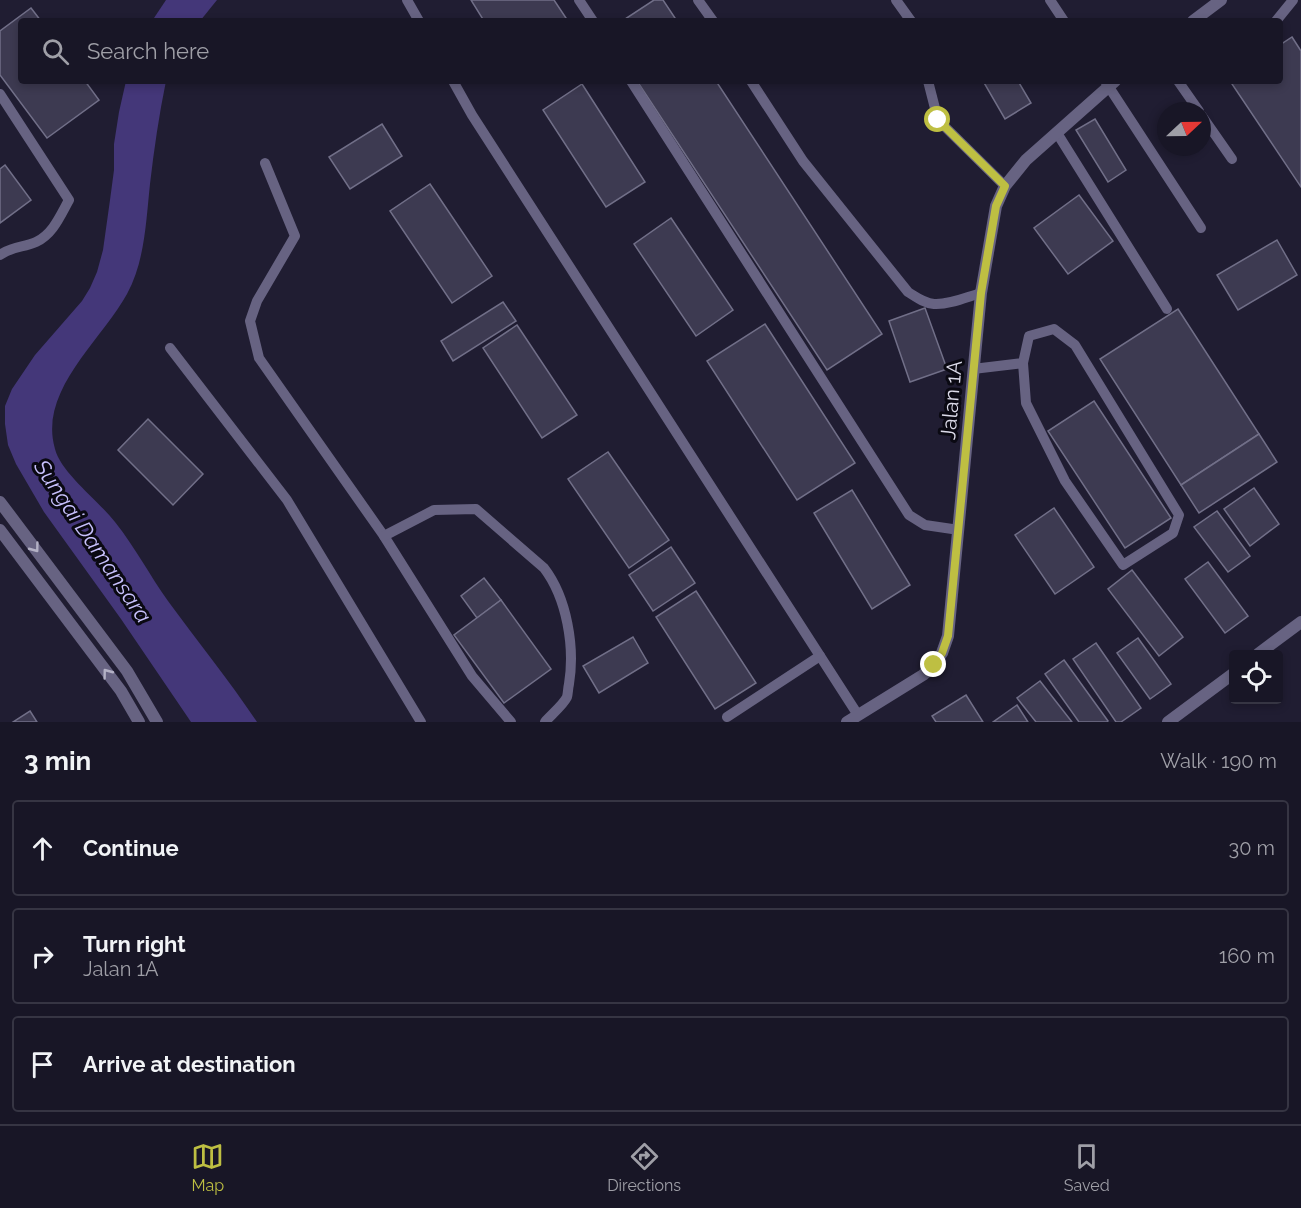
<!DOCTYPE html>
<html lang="en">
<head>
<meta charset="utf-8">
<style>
	body { margin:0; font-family:Raleway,sans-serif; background:#252332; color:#f1f3f6 }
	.controls { position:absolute; right:18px; bottom:18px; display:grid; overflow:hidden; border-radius:6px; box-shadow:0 3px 9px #0003 }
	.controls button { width:54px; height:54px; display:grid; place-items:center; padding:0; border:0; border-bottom:2px solid #363543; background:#181626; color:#f1f3f6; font:30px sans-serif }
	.compass { position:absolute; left:1157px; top:102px; width:54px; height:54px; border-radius:50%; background:#181626; box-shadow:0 3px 9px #0003; rotate:68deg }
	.stop { position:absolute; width:18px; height:18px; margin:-14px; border:4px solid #bebf42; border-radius:50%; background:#fff }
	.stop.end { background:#bebf42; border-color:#fff; box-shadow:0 2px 6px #0008 }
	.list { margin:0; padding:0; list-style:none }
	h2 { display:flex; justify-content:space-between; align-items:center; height:78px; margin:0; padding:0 24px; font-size:26px }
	h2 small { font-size:20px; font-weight:400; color:#9f9fa7 }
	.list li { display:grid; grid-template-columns:39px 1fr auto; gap:18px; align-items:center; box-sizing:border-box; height:96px; margin:0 12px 12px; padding:0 12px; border:2px solid #363543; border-radius:6px }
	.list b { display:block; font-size:22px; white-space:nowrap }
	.list p { margin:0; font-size:20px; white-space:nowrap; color:#9f9fa7 }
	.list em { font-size:20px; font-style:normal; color:#9f9fa7 }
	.icon { flex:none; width:33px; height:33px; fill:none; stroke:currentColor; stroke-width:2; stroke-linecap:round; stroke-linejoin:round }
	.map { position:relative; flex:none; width:1301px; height:722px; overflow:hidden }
	.search { position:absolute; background:#181626; box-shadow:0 3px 9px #0003; left:18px; right:18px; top:18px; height:66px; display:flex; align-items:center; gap:15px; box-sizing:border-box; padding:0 21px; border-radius:6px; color:#9f9fa7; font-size:22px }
	.sheet { height:402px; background:#181626 }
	nav { display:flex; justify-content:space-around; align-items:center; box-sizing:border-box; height:84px; border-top:2px solid #363543; background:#181626; font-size:16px; color:#9f9fa7 }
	nav a { display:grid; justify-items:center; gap:3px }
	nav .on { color:#bebf42 }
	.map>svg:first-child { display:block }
	.water { fill:#443779 }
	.building { fill:#3d3a51; stroke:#716f88; stroke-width:1.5 }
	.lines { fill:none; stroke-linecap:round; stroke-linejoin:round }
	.service { stroke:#676382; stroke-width:10 }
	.minor { stroke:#676382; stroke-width:12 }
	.tertiary { stroke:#676382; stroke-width:12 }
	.oneway { stroke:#b3b1c5 }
	.route { stroke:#bebf42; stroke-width:8 }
	.labels { text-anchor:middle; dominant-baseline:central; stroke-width:6; stroke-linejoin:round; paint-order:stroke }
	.street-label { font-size:21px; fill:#dcdbe9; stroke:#0a0912 }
	.water-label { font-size:22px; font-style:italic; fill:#c7c0fc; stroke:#0a0912 }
</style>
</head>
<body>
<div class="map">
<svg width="1301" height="722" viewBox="0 0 1301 722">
	<rect width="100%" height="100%" fill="#201d32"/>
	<!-- water -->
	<g class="water">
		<polygon points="166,0 217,0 200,21 152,21"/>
		<path d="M126 81H166C159 115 154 149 150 184 146 221 145 261 127 294 101 341 38 391 55 449 61 473 99 501 115 522 135 547 150 576 168 601 198 642 229 680 257 722H191L121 619 44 512 16 464 8 445 5 424V406L12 389 35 355 82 301 90 288 97 272 103 250 110 200 114 170V144L119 112Z"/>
	</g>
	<!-- building -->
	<g class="building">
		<polygon points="471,0 554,0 568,21 484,21"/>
		<polygon points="654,0 663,0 677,21 622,21"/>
		<polygon points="31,8 41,21 21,21 21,81 85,81 99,100 47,138 0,75 0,31"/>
		<polygon points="1292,37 1301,51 1301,187 1230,81 1280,81 1280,45"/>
		<polygon points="637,81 716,81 882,334 827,370"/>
		<polygon points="983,81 1018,81 1031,103 1005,119"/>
		<polygon points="582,84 645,182 606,207 543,110"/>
		<polygon points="1095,119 1126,170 1108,182 1076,130"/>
		<polygon points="382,124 402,156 350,189 329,157"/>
		<polygon points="5,165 31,200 0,223 0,169"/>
		<polygon points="430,184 492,276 452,303 390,211"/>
		<polygon points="1079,195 1113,241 1068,274 1034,228"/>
		<polygon points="671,218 733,310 696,336 634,244"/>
		<polygon points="1277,240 1297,275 1238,310 1217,275"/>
		<polygon points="503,302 516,321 453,361 441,341"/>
		<polygon points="925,308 947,369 910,382 889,321"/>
		<polygon points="1178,309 1259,434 1181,485 1100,359"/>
		<polygon points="765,324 855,463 797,500 707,361"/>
		<polygon points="517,325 577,415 542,438 483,348"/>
		<polygon points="1094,401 1171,518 1125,548 1048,431"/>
		<polygon points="148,419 203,474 173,505 118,450"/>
		<polygon points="1259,434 1277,462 1199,513 1181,485"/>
		<polygon points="608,452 669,540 629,568 568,479"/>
		<polygon points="1254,488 1279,524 1250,546 1224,509"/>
		<polygon points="852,490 910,585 872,609 814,513"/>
		<polygon points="1054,508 1094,567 1055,594 1015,535"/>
		<polygon points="1217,511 1250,556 1228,572 1194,527"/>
		<polygon points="671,547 695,583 653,611 629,575"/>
		<polygon points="1208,562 1248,616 1225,633 1185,579"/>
		<polygon points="1132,570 1183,637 1159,656 1108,589"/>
		<polygon points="484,578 501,600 477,618 461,596"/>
		<polygon points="696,591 756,683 715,709 656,617"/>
		<polygon points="501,600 551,669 504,703 454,635"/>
		<polygon points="633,637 648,663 599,693 583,666"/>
		<polygon points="1138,638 1171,684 1150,699 1117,653"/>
		<polygon points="1096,643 1141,708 1121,722 1116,722 1073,659"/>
		<polygon points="1064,660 1108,721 1107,722 1079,722 1045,674"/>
		<polygon points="1040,681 1072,722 1036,722 1017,698"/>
		<polygon points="966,695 983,722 936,722 932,716"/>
		<polygon points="1017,705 1028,722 993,722"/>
		<polygon points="30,711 37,722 13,722"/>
	</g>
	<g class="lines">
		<!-- service -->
		<g class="service">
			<polyline points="407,0 419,21"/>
			<polyline points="579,0 593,21"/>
			<polyline points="698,0 713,21"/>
			<polyline points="896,0 911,21"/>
			<polyline points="1050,0 1064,21"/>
			<polyline points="1276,21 1293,0"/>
			<polyline points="453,81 472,115 858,715"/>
			<polyline points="631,81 909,515 925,525 959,530"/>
			<path d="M751 81 803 161 908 292C916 297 924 303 934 304 949 305 967 297 981 293"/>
			<polyline points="928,81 938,120 1005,186"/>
			<polyline points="1105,81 1201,228"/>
			<polyline points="1178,81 1199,111"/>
			<path d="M0 94 69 200C60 216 53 234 36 242 23 248 14 245 0 255"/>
			<polyline points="1202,116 1232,159"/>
			<polyline points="1057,133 1167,309"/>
			<polyline points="265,163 295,236 257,301 250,321 259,358 384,536 472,676 511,722"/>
			<polyline points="170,348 287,500 421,722"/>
			<polyline points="973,369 1023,363 1026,403 1065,481 1123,565 1173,533 1179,515 1075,345 1054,329 1029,336 1023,363"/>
			<path d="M384 536 434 510 476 509 544 568C567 598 575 647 569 684 568 688 568 694 567 697 564 704 550 716 545 722"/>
			<polyline points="727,717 820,656"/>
		</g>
		<!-- minor -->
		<g class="minor">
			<polyline points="1193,21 1221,0"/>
			<polyline points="1258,654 1301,622"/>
			<polyline points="847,722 923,675 934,665 942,653 948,636 981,293 996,206 1005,186 1026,160 1115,81"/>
			<polyline points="1168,722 1234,673"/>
		</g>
		<!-- tertiary -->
		<g class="tertiary">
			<polyline points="0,502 127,671 157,722"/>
			<polyline points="0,530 121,691 139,722"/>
		</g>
	</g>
	<!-- one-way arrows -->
	<defs><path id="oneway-chevron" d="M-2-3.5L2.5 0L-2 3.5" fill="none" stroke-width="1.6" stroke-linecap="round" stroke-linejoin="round" transform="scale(1.5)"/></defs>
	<g class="oneway">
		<use href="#oneway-chevron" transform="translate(35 548) rotate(53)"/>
		<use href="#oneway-chevron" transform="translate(107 673) rotate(-127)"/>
	</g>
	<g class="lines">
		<!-- route -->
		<polyline class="route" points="934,665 942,653 948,636 981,293 996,206 1005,186 938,120"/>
	</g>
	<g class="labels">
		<!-- street labels -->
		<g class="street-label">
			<text transform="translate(951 400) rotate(-85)">Jalan 1A</text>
		</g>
		<!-- water labels -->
		<g class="water-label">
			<text transform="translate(93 541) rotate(56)">Sungai Damansara</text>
		</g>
	</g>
</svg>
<div class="controls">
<button><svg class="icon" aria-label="locate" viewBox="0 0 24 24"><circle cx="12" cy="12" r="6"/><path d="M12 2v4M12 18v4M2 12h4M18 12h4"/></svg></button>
</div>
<svg class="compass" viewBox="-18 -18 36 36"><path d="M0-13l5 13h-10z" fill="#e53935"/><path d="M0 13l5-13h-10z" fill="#9f9fa7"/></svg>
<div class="stop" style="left:938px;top:120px"></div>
<div class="stop end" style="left:934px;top:665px"></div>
<div class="search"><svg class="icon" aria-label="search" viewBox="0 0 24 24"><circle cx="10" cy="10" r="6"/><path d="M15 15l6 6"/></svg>Search here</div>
</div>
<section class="sheet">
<h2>3 min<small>Walk · 190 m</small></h2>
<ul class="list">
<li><svg class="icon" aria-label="ahead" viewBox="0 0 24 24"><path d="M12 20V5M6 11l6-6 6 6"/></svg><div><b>Continue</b></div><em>30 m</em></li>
<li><svg class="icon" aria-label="right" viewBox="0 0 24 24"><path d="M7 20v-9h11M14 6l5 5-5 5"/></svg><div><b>Turn right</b><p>Jalan 1A</p></div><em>160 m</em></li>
<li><svg class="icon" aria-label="arrive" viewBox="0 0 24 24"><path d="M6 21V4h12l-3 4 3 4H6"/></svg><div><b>Arrive at destination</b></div></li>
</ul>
</section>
<nav>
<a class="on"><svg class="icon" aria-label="map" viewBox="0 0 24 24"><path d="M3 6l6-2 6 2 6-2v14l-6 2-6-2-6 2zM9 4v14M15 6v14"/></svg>Map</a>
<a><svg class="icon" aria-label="directions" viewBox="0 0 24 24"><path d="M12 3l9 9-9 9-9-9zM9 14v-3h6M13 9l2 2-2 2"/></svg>Directions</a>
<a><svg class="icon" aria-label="saved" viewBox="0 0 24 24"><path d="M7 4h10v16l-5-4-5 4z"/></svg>Saved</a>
</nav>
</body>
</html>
